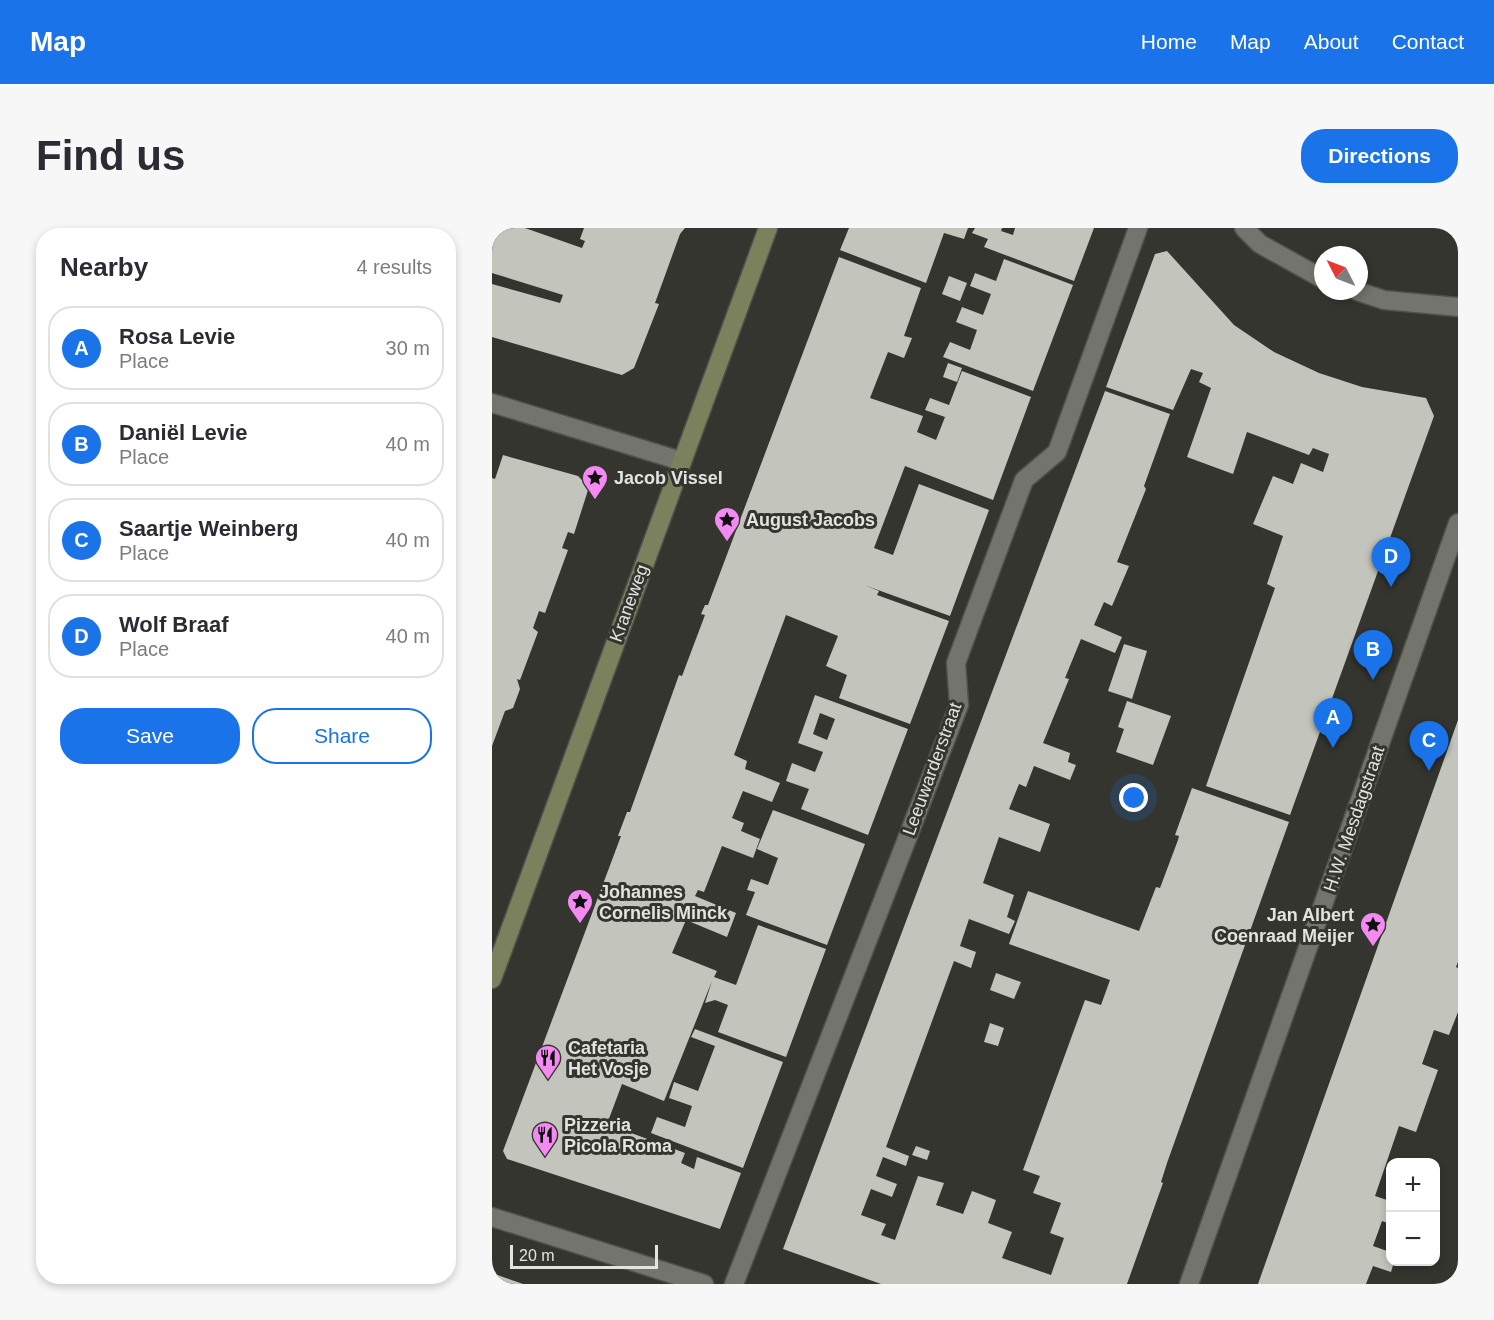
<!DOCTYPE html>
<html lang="en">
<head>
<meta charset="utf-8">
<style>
	body { margin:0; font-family:Arial,sans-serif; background:#f7f7f7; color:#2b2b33 }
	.controls { position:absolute; right:18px; bottom:18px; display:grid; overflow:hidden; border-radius:12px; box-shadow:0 3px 9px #0003 }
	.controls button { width:54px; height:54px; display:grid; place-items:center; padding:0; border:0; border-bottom:2px solid #e1e1e2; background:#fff; color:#2b2b33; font:30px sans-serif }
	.compass { position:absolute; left:822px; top:18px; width:54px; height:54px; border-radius:50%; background:#fff; box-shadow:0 3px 9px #0003; rotate:312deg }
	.scale { position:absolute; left:18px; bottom:15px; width:148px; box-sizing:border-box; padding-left:6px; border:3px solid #e3e3df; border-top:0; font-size:16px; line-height:21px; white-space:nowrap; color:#e3e3df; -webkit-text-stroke:4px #34352f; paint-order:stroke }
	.you { position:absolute; left:642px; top:570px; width:21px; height:21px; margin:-15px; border:4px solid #fff; border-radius:50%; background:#1a73e8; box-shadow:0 0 0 9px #1a73e833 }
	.badge { display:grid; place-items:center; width:39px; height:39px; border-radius:50%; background:#1a73e8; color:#fff; font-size:20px; font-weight:700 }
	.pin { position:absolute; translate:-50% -50px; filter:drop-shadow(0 2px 3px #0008) }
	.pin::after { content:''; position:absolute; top:32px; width:21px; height:18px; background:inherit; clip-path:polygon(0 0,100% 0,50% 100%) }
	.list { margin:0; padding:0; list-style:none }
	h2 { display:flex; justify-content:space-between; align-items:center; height:78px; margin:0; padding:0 24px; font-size:26px }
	h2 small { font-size:20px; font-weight:400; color:#7c7c81 }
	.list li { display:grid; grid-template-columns:39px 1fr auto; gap:18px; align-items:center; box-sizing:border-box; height:84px; margin:0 12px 12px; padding:0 12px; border:2px solid #e1e1e2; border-radius:24px }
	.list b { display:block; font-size:22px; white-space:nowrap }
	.list p { margin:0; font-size:20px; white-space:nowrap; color:#7c7c81 }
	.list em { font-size:20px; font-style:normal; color:#7c7c81 }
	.actions { display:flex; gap:12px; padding:18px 24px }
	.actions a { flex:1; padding:14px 0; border:2px solid #1a73e8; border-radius:24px; text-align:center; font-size:21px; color:#1a73e8 }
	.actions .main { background:#1a73e8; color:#fff }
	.map { position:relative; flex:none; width:966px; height:1056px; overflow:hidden; border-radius:24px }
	header { display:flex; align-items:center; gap:36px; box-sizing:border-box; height:84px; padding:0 30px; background:#1a73e8; color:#fff }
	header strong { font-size:28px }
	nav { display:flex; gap:33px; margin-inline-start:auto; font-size:21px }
	.intro { display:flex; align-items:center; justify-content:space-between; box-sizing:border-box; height:144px; padding:0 36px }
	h1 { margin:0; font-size:42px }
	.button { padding:15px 27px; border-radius:24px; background:#1a73e8; color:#fff; font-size:21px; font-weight:700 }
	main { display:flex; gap:36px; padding:0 36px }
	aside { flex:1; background:#fff; border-radius:24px; box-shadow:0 3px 9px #0003 }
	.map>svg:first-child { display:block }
	.building { fill:#c3c5bd; fill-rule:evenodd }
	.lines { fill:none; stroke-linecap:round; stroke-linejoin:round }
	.street-casing { stroke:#50504b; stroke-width:21 }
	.secondary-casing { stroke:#50504b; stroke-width:21 }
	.street { stroke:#73746d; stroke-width:18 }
	.secondary { stroke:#7b805d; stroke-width:18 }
	.labels { text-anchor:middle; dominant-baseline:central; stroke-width:6; stroke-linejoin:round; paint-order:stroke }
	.poi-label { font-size:18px; font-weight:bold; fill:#e3e3df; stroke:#34352f; text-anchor:start }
	.street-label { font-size:18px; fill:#e3e3df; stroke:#34352f }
</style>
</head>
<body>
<header>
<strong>Map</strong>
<nav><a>Home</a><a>Map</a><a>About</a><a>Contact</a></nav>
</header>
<div class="intro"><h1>Find us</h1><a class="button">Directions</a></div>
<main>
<aside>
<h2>Nearby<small>4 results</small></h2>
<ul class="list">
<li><span class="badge">A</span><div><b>Rosa Levie</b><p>Place</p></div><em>30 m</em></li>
<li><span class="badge">B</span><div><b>Daniël Levie</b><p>Place</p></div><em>40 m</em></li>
<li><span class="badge">C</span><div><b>Saartje Weinberg</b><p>Place</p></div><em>40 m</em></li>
<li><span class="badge">D</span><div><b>Wolf Braaf</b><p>Place</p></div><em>40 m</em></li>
</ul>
<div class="actions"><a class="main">Save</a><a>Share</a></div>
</aside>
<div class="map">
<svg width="966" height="1056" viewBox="0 0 966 1056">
	<rect width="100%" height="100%" fill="#34352f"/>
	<!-- building -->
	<g class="building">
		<polygon points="0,0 33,0 90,20 93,13 88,11 92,0 193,0 188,6 163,75 167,76 142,140 130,147 0,109 0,56 68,75 71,67 0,45"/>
		<polygon points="357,0 476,0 472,11 452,5 434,55 348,22"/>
		<polygon points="483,0 510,0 509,3 521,7 523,0 602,0 582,53 492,19 496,11 480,5"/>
		<polygon points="675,23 742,97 782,124 827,145 870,159 934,170 942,188 798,587 714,558 783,360 775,356 791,308 761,296 781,248 801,256 809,235 831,244 837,226 821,220 817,227 755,204 741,246 695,229 719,160 707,154 711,145 699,141 681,182 614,159 663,26"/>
		<polygon points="347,29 429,60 412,108 420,110 412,130 396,124 378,170 431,188 425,204 444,212 453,189 433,182 438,170 457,177 470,143 539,169 501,272 413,238 382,320 401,327 427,256 497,282 458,388 372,357 387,363 385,367 457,393 418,496 347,470 355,447 334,438 346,408 294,387 242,527 255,533 253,541 288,555 280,574 251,563 240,590 252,595 249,603 268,611 261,630 230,618 212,664 206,662 203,668 244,685 235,709 194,692 180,725 225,743 222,749 244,757 266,697 334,721 294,829 226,804 236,777 223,772 213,775 220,753 172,873 130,856 115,896 193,925 189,935 202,941 205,929 249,945 228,1001 15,931 11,923 129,608 126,608 135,584 138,584 187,447 190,448 213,387 209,386 213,377 216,377"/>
		<polygon points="512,31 581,57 541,163 451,129 458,114 478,122 485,102 464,94 470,79 491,87 499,66 478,58 483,45 504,53"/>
		<polygon points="457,48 475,55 468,73 450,66"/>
		<polygon points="456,135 470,140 465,154 451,149"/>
		<polygon points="613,163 678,186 652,258 654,261 625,334 637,338 620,378 612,374 602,397 630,409 623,425 589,411 573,450 577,451 551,515 578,525 576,534 584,537 578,552 542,538 534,559 527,556 517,581 558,596 552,613 548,624 507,609 491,655 522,667 515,689 523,693 517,706 477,691 468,718 484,724 479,740 462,733 394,919 417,928 414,938 391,929 384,948 405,956 400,969 379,961 369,987 394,996 389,1007 403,1012 426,948 452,955 444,977 471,986 480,963 504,972 496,995 520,1004 510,1030 559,1047 572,1010 558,1005 569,975 541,965 548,948 531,942 593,772 609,777 618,752 517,716 536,663 647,703 664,659 668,660 686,612 687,608 683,607 700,560 797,594 675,935 669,954 671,955 635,1056 389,1056 291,1021"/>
		<polygon points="11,227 86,248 97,259 82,306 76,304 70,320 76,322 53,385 47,383 41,400 46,404 28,452 25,451 28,461 21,480 13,483 0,518 0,250 3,251"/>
		<polygon points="632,416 655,423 640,471 616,463"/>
		<path d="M323 467 416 501 376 607 309 581 317 561 294 553 300 535 323 544 331 524 306 515ZM328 485 343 491 335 512 321 506Z"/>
		<polygon points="635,473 679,488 661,537 624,524 632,501 626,499"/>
		<polygon points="966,492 966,734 964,739 966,740 966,784 957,807 942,802 930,836 946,842 924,904 907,898 883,968 898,973 898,996 890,993 881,1018 898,1024 898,1034 902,1034 899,1044 881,1038 874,1056 766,1056"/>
		<polygon points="281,582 373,616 335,717 254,687 263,664 255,662 259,651 276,657 286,630 265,621"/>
		<polygon points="504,745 529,754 522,771 498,762"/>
		<polygon points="498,795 512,800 506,818 492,814"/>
		<polygon points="203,801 291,834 251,940 159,905 165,889 193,899 200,878 177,870 182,854 206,863 223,818 199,809"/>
		<polygon points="424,918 438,923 435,932 420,927"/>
		<polygon points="0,1045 31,1056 0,1056"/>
	</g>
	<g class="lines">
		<defs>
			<g id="street">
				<polyline points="752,0 768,16 831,51"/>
				<polyline points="865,63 892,72 966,79"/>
				<polyline points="0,175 189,233"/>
				<polyline points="0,989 212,1056"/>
				<polyline points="242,1056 467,477 464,435 532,252 565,224 646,0"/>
				<polyline points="697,1056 966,295"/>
			</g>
			<polyline id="secondary" points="0,751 276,0"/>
		</defs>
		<!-- street casing -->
		<use href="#street" class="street-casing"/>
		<!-- secondary casing -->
		<use href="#secondary" class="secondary-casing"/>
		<!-- street -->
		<use href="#street" class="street"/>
		<!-- secondary -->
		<use href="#secondary" class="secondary"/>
	</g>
	<!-- icons -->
	<defs>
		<symbol id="sight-pin" viewBox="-11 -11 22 30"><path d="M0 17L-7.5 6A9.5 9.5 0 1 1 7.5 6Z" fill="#f38af2" stroke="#34352f"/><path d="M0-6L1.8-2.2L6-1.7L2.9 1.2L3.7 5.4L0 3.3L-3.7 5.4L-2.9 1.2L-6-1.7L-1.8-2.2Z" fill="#111"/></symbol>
		<symbol id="restaurant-pin" viewBox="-11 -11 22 30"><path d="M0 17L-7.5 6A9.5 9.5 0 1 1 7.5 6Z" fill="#f38af2" stroke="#34352f"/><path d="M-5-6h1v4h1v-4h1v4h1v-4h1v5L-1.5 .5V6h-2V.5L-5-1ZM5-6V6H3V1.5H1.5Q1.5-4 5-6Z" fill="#111"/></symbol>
	</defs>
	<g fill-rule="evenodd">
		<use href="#sight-pin" x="88" y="235" width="30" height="40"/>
		<use href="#sight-pin" x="220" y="277" width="30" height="40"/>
		<use href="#sight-pin" x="73" y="659" width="30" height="40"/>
		<use href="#sight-pin" x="866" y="682" width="30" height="40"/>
		<use href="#restaurant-pin" x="41" y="815" width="30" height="40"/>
		<use href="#restaurant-pin" x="38" y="892" width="30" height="40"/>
	</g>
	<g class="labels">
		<!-- poi labels -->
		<g class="poi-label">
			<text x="122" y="250">Jacob Vissel</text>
			<text x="254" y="292">August Jacobs</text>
			<text x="107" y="664">Johannes<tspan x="107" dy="21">Cornelis Minck</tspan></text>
			<text x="862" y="687" text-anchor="end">Jan Albert<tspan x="862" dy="21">Coenraad Meijer</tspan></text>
			<text x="76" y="820">Cafetaria<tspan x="76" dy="21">Het Vosje</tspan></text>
			<text x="72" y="897">Pizzeria<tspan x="72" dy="21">Picola Roma</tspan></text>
		</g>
		<!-- street labels -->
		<g class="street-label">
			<text transform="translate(137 375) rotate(-70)">Kraneweg</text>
			<text transform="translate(440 541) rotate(-70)">Leeuwarderstraat</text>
			<text transform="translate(862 591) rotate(-71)">H.W. Mesdagstraat</text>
		</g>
	</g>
</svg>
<div class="controls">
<button>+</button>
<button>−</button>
</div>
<svg class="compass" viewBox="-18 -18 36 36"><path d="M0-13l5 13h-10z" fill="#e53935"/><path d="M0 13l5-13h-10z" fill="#7c7c81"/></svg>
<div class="scale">20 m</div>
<div class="you"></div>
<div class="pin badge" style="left:841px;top:520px">A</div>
<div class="pin badge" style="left:881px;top:452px">B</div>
<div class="pin badge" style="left:937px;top:543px">C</div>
<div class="pin badge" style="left:899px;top:359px">D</div>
</div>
</main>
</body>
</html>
